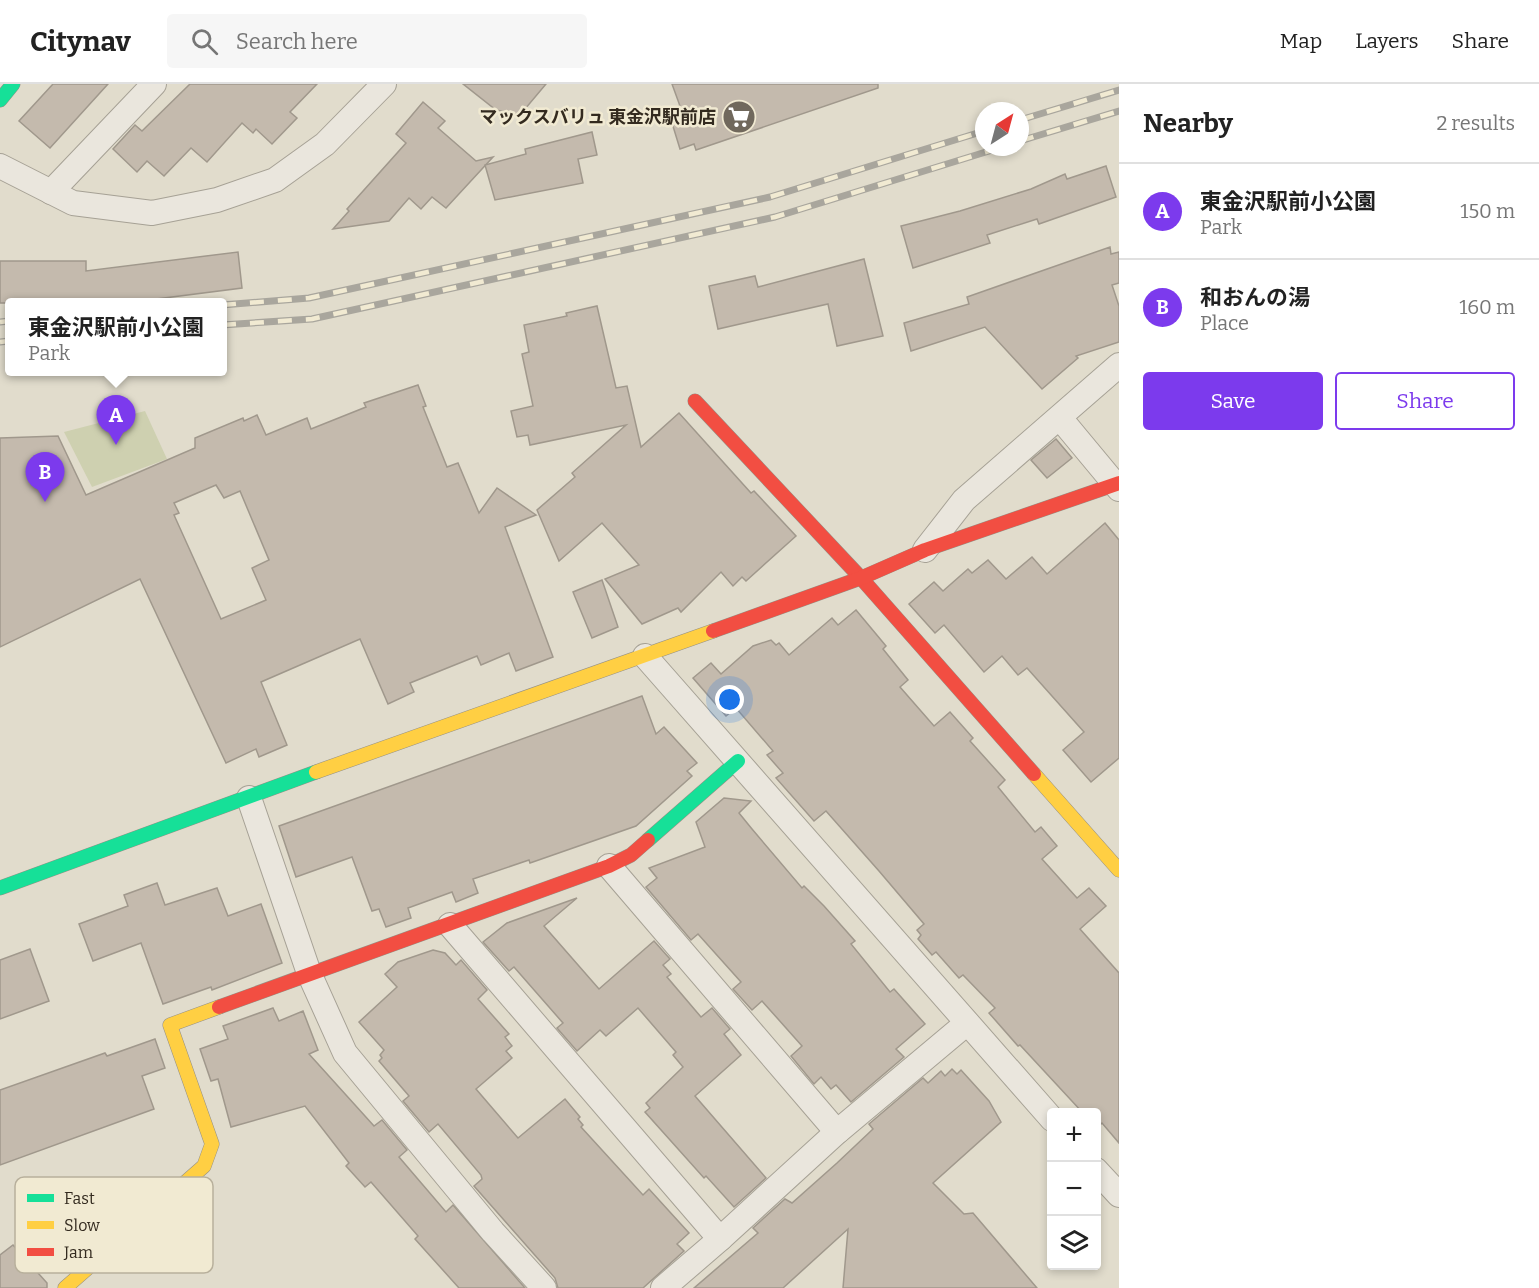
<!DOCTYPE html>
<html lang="en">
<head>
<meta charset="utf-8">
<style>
	body { margin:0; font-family:Bitter,"Noto Sans JP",serif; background:#f6f6f6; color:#222 }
	.controls { position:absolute; right:18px; bottom:18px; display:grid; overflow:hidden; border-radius:6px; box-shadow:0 3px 9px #0003 }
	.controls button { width:54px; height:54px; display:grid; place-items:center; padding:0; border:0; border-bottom:2px solid #e0e0e0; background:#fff; color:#222; font:30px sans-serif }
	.compass { position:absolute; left:975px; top:18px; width:54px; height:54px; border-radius:50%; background:#fff; box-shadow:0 3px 9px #0003; rotate:36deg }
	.you { position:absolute; left:730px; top:616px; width:21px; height:21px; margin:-15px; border:4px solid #fff; border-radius:50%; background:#1a73e8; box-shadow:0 0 0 9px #1a73e833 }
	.badge { display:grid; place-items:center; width:39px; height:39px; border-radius:50%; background:#7c3aed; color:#fff; font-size:20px; font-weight:700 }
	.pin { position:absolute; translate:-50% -50px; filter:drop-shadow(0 2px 3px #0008) }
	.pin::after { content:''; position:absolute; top:32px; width:21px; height:18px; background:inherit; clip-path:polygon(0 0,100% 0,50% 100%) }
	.popup { position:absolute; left:5px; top:214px; width:222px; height:78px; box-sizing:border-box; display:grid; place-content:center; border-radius:6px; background:#fff; filter:drop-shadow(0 2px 4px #0005); font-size:20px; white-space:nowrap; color:#767676 }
	.popup b { font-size:22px; color:#222 }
	.popup::after { content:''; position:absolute; left:50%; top:100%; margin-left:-12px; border:12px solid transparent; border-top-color:#fff }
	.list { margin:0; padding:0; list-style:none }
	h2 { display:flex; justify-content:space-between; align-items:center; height:78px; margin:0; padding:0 24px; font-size:26px }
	h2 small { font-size:20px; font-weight:400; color:#767676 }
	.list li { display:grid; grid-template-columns:39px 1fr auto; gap:18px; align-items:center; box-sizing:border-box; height:96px; padding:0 24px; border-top:2px solid #e0e0e0 }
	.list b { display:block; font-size:22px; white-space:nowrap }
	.list p { margin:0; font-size:20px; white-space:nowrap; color:#767676 }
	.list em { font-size:20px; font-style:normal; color:#767676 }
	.actions { display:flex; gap:12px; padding:18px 24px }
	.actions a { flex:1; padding:14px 0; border:2px solid #7c3aed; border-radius:6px; text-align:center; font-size:21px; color:#7c3aed }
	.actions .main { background:#7c3aed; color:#fff }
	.icon { flex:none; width:33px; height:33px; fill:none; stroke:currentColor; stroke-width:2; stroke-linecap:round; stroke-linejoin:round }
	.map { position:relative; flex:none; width:1119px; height:1204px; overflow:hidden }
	header { display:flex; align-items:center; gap:36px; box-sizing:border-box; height:84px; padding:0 30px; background:#fff; border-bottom:2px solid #e0e0e0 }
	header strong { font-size:28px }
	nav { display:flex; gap:33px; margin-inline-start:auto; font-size:21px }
	.search { width:420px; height:54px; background:#f6f6f6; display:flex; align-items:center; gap:15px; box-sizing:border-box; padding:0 21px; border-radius:6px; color:#767676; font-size:22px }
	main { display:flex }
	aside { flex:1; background:#fff }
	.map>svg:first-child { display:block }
	.green { fill:#ced0b0 }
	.building { fill:#c4baad; stroke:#a0988c; stroke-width:1.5; fill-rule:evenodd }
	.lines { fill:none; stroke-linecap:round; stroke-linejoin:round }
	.street-casing { stroke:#a6a195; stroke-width:26 }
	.fast-casing { stroke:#959085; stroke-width:15 }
	.slow-casing { stroke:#959085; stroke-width:15 }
	.jam-casing { stroke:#959085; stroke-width:15 }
	.street { stroke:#eae6dd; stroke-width:24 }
	.fast { stroke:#16e098; stroke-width:14 }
	.slow { stroke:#ffcf43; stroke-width:14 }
	.jam { stroke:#f24e42; stroke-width:14 }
	.rail-casing { stroke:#a9a69d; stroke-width:7 }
	.rail { stroke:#f1ead2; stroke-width:4.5; stroke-dasharray:14; stroke-linecap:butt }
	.labels { text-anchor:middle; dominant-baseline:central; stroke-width:5; stroke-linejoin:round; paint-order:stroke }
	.poi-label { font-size:18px; font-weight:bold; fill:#332a1f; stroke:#f1ead2; text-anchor:end }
	.key { fill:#f1ead2; stroke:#b8b09c; stroke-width:1.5 }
	.key-label { font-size:16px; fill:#332a1f }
</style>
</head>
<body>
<header>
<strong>Citynav</strong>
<div class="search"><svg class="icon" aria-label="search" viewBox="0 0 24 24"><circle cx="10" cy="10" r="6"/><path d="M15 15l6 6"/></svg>Search here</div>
<nav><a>Map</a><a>Layers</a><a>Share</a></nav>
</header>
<main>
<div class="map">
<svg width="1119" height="1204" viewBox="0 0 1119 1204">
	<rect width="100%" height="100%" fill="#e1dccc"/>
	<!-- green -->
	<polygon class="green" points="145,327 167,375 92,403 64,348"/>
	<!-- building -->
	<g class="building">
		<polygon points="53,0 108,0 50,64 19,37"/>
		<polygon points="190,0 317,0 290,28 297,34 272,60 256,45 253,49 242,39 207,78 191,64 164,92 147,77 137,88 113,65 135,41 142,47"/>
		<polygon points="463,0 546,0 520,31 496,26"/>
		<polygon points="672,0 878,0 878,4 696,66 694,60 680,65 668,26 680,22"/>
		<polygon points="423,18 445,37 438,44 476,77 493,73 446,124 432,113 421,125 409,114 389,137 333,145 349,127 347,125 406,59 396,50"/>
		<polygon points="592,48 597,71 578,75 583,99 495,116 485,81 526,70 525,65"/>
		<polygon points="1106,82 1116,113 1039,140 1037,135 987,151 990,159 913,184 901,142 960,127 1031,105 1065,90 1067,95"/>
		<polygon points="1110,163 1111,170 1119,168 1119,199 1112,201 1119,222 1119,258 1076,272 1078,274 1042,305 985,243 911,267 904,239 969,220 967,213"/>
		<polygon points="238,168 242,204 125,219 0,219 0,177 86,177 86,187"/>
		<polygon points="864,175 883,252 837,262 828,220 718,245 709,202 755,192 758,203"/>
		<polygon points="597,222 616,304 627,302 641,363 679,329 751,409 754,407 796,452 746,497 742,493 733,502 721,488 681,528 678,524 642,540 605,495 639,481 602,439 559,477 537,426 575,393 572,389 626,341 530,361 528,351 517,353 511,327 533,322 522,270 529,268 524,241 567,232 566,229"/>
		<path d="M418 301 426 322 423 323 447 383 458 379 479 429 497 404 536 431 505 443 553 573 516 587 509 569 481 581 477 572 410 599 414 608 388 620 360 555 261 598 287 661 259 673 256 665 226 679 140 495 0 563V354L58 352 86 411 195 364V354L243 334 244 337 257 331 266 351 307 334 311 345 366 323 364 319ZM216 401 224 414 240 407 269 476 252 484 266 516 221 535 174 431 179 429 174 419Z"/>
		<polygon points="1056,355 1072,374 1047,394 1031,376"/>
		<polygon points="1105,439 1119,456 1119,674 1091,698 1063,666 1084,648 1027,584 1018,591 1002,572 984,588 944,541 935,549 909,520 934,498 943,507 968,485 972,489 988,476 1006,495 1032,473 1047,490"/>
		<polygon points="602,496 618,543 592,554 573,508"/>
		<polygon points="856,526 886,562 883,565 908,596 900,603 934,642 950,628 973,654 970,657 1005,696 998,703 1035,748 1041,743 1057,762 1042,775 1077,814 1089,804 1106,822 1080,845 1119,889 1119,1059 1102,1039 1100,1041 1096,1037 1096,1029 1083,1029 1020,961 1018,962 989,929 995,924 963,891 959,894 936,868 932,871 918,855 921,851 917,846 924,840 879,787 826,727 814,737 776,694 783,689 767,671 773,667 736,624 726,632 693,594 711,579 721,590 753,562 771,556 776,561 779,559 789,571 832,534 838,541"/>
		<polygon points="642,612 656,650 664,643 697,679 687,687 692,692 636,742 530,779 529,776 473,795 478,809 456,818 452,808 408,824 411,834 386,843 379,825 372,827 352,773 296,793 279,742"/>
		<polygon points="724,714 751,717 739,729 752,745 802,804 804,802 824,822 855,857 851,860 890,908 894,905 925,940 896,965 904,973 851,1018 836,1001 831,1005 821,993 814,1000 791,972 802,962 762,917 752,926 733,905 741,898 698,850 691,856 646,803 657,794 649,784 705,763 696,738"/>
		<polygon points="157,799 165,821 217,804 228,832 261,820 282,879 212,906 211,903 163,920 141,859 93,877 79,840 128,822 124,811"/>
		<polygon points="577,814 544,842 599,905 654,857 670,875 663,881 671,890 667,893 701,933 712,924 730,945 724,950 741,971 695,1012 766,1094 734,1123 706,1092 704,1094 645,1028 650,1024 646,1019 683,983 673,971 676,968 638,924 606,952 600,946 577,967 557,944 563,939 514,883 509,887 483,858 507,839"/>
		<polygon points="30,865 49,917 0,935 0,876"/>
		<polygon points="433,866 445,869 456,881 461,876 487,906 478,915 509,950 505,953 512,962 506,967 512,974 476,1005 518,1054 565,1015 580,1033 578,1035 583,1041 581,1043 643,1111 649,1105 689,1149 677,1160 684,1167 643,1204 558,1204 555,1194 474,1102 482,1095 481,1091 438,1040 429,1048 403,1017 409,1012 379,977 382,974 380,971 384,966 359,938 397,903 385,890 398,878"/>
		<polygon points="273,924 279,937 303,927 318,966 309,970 374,1042 382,1036 407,1066 399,1073 446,1128 453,1121 525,1204 459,1204 415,1155 418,1152 371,1098 365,1103 346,1082 349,1079 305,1022 231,1043 218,995 211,997 200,965 228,955 223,942"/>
		<polygon points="155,955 165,984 142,992 154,1025 0,1081 0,1006 105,969 107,972"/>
		<polygon points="952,985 957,990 961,986 989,1017 1001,1038 933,1099 964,1130 973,1129 1037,1204 843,1204 848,1145 783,1204 694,1204 758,1149 753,1144 785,1115 792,1119 837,1079 873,1045 869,1040 923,994 928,999 941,987 945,992"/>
		<polygon points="13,1161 47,1199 47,1204 0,1204 0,1171"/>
	</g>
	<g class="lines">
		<defs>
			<g id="street">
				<polyline points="0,82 73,119 152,129 217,116 275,96 325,60 384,0"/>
				<polyline points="51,108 154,0"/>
				<polyline points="1060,334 1119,405"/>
				<polyline points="925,466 964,416 1119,281"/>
				<polyline points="645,572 1052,1035"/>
				<polyline points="249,714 309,889 345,969 493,1148 544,1204"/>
				<polyline points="609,782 837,1048"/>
				<polyline points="450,841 720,1155"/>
				<polyline points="1096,1086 1119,1111"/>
				<polyline points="663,1204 720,1155 837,1048 967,939"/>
			</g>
			<g id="fast">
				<polyline points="0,16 13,0"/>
				<polyline points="648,756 738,677"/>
				<polyline points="0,804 316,688"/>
			</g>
			<g id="slow">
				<polyline points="316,688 713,547"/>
				<polyline points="1034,690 1119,786"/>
				<polyline points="65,1204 204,1082 212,1060 170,941 219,923"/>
			</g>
			<g id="jam">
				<polyline points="695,317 861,494 1034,690"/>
				<polyline points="713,547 861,494 925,466 1119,399"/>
				<polyline points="219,923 609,782 631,771 648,756"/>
			</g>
		</defs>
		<!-- street casing -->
		<use href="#street" class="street-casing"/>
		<!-- fast casing -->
		<use href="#fast" class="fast-casing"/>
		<!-- slow casing -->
		<use href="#slow" class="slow-casing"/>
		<!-- jam casing -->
		<use href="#jam" class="jam-casing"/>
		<!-- street -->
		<use href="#street" class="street"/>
		<!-- fast -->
		<use href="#fast" class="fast"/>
		<!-- slow -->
		<use href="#slow" class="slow"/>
		<!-- jam -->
		<use href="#jam" class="jam"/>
		<defs>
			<g id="rail">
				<polyline points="1020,36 1119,6"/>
				<polyline points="1020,57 1119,27"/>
				<polyline points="222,221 309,214 770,113 984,47"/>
				<polyline points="0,238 9,237"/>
				<polyline points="222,241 312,235 775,133 1002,63"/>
				<polyline points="0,258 9,257"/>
			</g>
		</defs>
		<!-- rail casing -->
		<use href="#rail" class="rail-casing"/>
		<!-- rail -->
		<use href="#rail" class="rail"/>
	</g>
	<!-- icons -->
	<defs>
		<symbol id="supermarket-disc" viewBox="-11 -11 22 22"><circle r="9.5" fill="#70685c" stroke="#f1ead2"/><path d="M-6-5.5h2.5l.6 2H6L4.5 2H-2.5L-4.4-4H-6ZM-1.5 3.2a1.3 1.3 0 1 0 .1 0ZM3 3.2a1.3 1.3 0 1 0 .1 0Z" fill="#fff"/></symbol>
	</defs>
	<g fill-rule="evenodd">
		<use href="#supermarket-disc" x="720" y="14" width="38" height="38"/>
	</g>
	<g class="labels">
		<!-- poi labels -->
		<g class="poi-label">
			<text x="716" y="33">マックスバリュ 東金沢駅前店</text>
		</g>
	</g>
	<!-- legend -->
	<rect x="15" y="1093" width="198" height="96" rx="9" class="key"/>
	<rect x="27" y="1110" width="27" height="8" fill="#16e098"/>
	<rect x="27" y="1137" width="27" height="8" fill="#ffcf43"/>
	<rect x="27" y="1164" width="27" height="8" fill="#f24e42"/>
	<g class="key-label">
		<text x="64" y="1120">Fast</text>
		<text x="64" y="1147">Slow</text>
		<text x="64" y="1174">Jam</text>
	</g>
</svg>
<div class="controls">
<button>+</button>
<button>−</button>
<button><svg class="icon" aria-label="layers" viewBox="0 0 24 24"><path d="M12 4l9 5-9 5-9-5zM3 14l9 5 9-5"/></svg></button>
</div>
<svg class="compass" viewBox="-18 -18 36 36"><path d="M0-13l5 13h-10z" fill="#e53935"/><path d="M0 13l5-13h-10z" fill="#767676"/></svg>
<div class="you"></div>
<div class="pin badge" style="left:116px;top:361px">A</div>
<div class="popup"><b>東金沢駅前小公園</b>Park</div>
<div class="pin badge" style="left:45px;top:418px">B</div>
</div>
<aside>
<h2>Nearby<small>2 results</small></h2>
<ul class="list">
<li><span class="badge">A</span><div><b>東金沢駅前小公園</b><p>Park</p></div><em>150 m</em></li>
<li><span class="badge">B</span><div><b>和おんの湯</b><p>Place</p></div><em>160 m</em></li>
</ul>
<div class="actions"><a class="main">Save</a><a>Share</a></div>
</aside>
</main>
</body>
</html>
